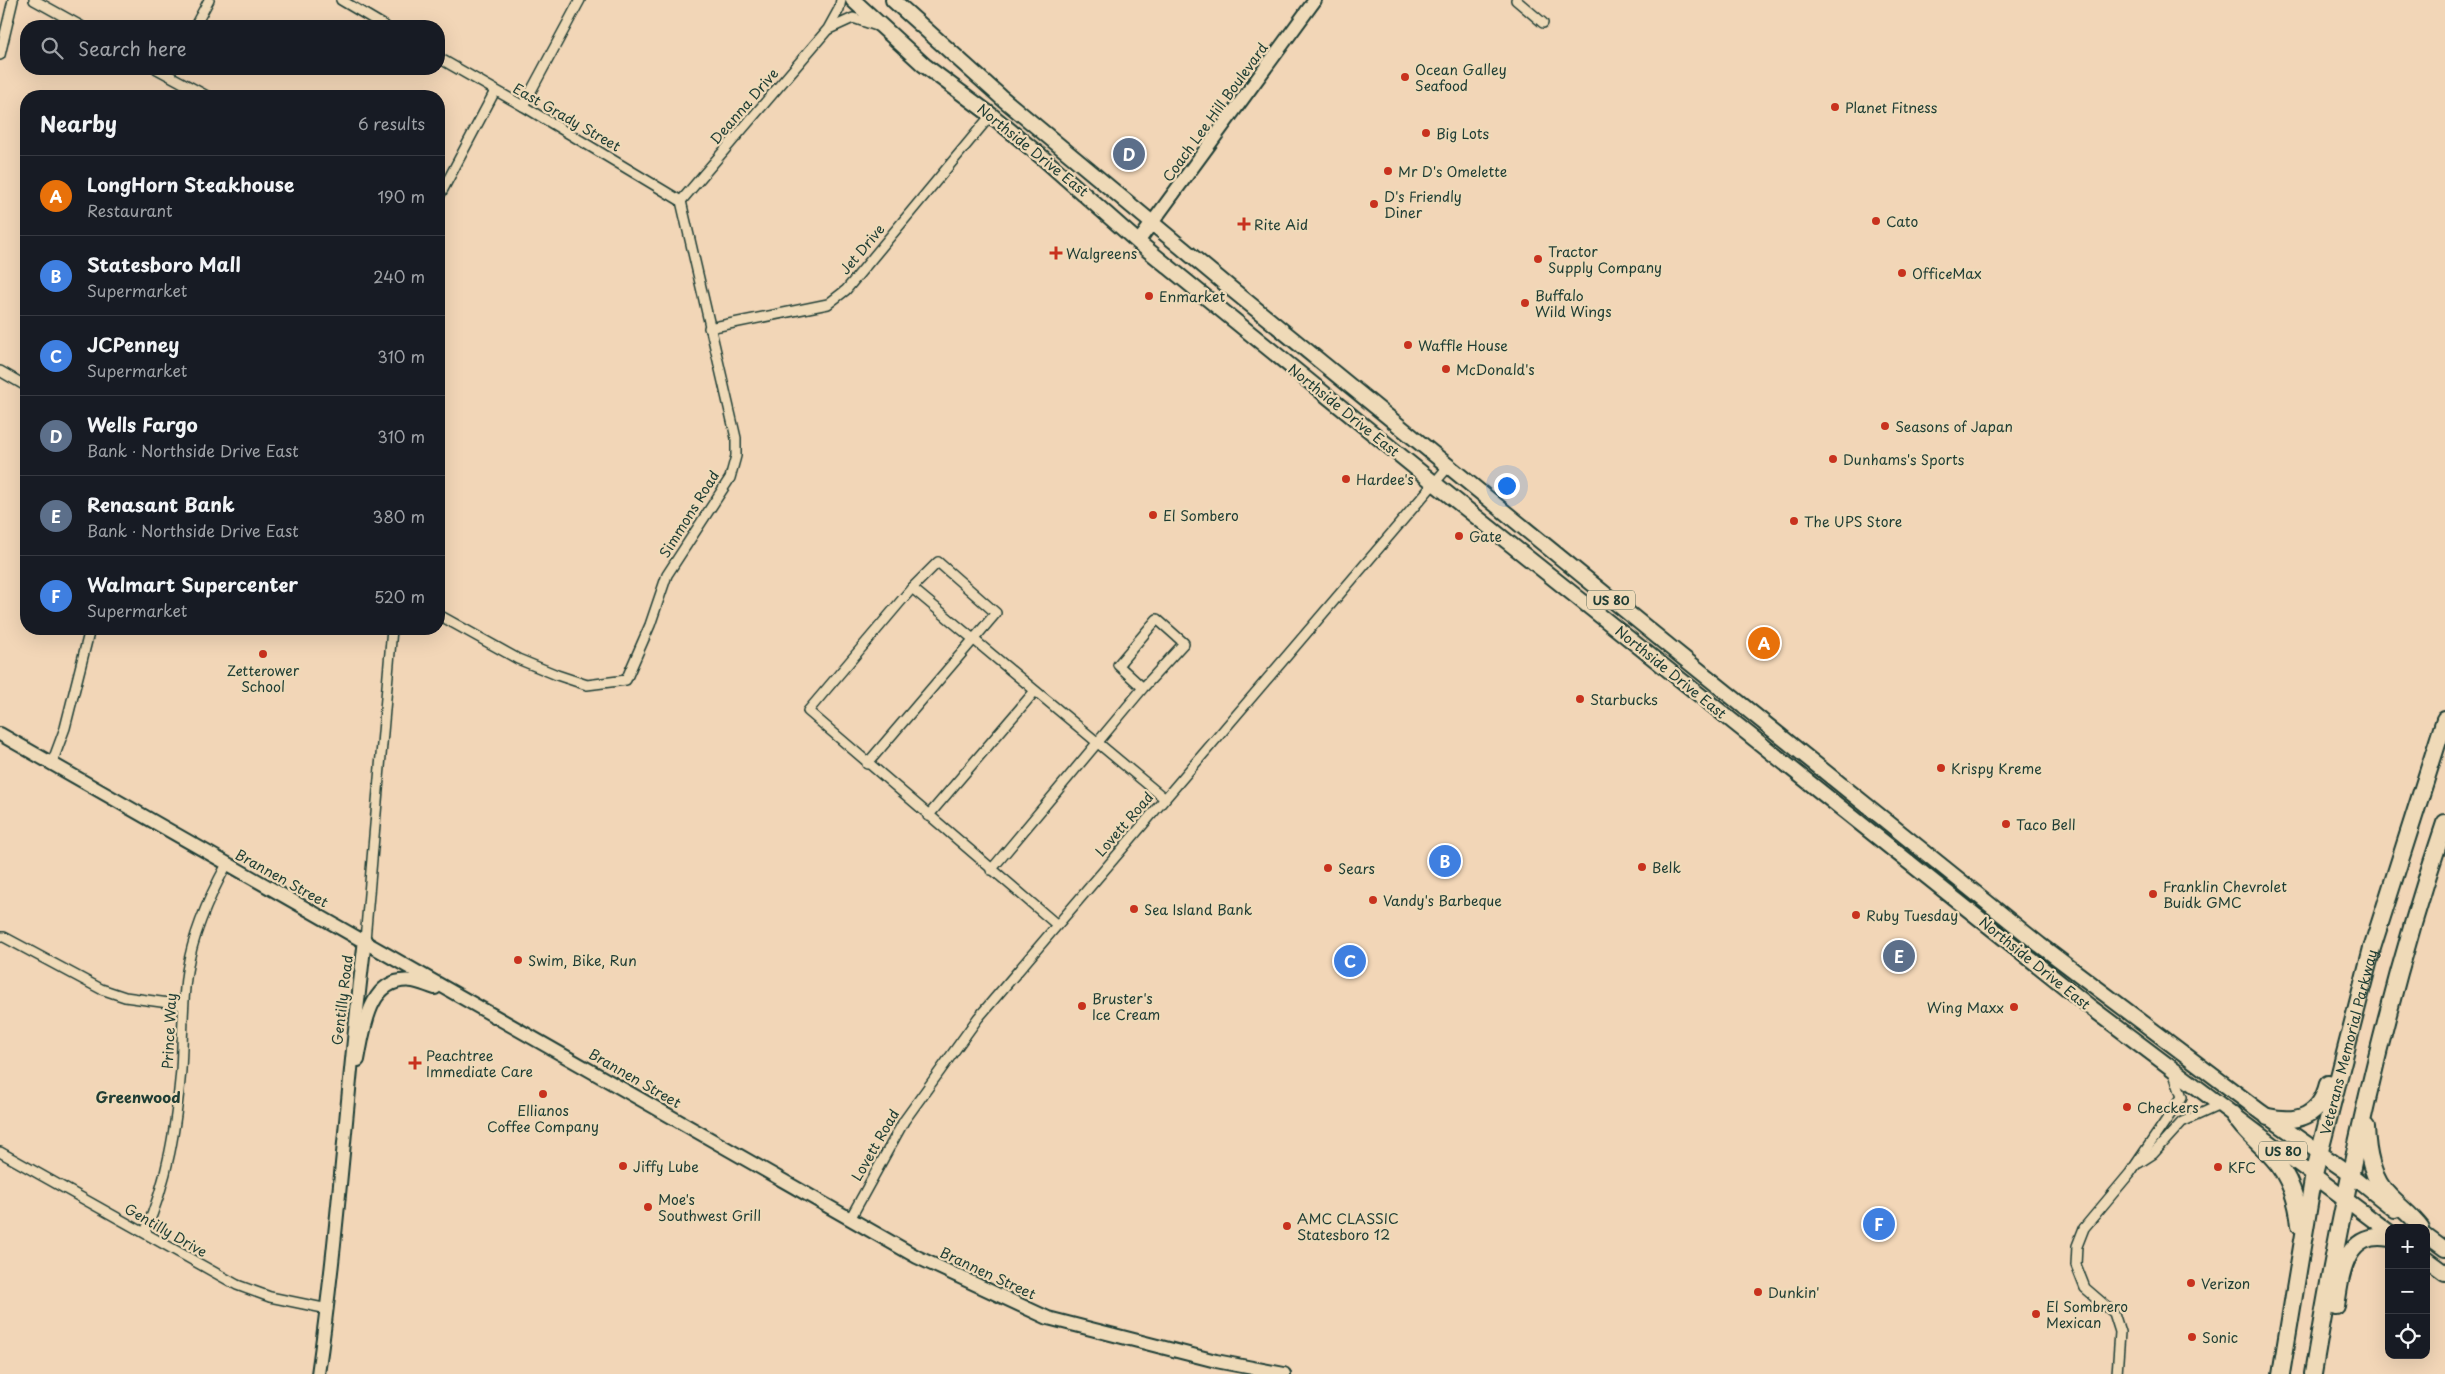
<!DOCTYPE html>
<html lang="en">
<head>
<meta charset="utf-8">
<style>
	body { margin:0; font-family:"Playpen Sans",sans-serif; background:#242831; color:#f1f3f6 }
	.controls { position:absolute; right:15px; bottom:15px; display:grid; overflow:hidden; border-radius:10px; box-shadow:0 5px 20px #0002 }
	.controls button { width:45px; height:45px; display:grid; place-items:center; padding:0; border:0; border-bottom:1px solid #363941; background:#171b24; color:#f1f3f6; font:25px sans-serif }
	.you { position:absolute; left:1506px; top:485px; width:18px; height:18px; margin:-12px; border:4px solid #fff; border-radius:50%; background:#1a73e8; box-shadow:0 0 0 8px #1a73e833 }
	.badge { display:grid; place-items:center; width:32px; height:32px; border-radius:50%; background:#c8321e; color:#fff; font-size:16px; font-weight:700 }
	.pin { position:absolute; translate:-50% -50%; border:2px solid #fff; box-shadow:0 1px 5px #0006 }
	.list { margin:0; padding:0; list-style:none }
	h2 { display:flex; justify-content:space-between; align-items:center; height:65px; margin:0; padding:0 20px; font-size:21px }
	h2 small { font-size:16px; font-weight:400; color:#9ea1a6 }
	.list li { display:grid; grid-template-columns:32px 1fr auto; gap:15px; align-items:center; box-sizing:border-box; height:80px; padding:0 20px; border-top:1px solid #363941 }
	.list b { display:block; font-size:19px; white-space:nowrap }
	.list p { margin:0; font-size:16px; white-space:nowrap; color:#9ea1a6 }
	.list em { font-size:16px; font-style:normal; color:#9ea1a6 }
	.icon { flex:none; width:28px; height:28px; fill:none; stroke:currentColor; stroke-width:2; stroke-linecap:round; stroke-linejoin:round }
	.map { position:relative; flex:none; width:2445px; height:1374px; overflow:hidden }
	.search { position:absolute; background:#171b24; box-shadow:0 5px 20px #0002; left:20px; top:20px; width:425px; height:55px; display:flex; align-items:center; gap:12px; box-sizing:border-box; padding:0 18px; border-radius:20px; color:#9ea1a6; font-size:19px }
	.panel { position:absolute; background:#171b24; box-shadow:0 5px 20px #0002; left:20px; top:90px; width:425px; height:545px; border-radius:20px }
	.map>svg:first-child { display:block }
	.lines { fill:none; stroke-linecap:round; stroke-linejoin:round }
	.street-casing { stroke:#1f3d34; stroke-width:12 }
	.secondary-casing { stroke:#1f3d34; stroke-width:16 }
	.primary-casing { stroke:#1f3d34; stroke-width:18 }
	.highway-casing { stroke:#1f3d34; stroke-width:20 }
	.street { stroke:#efdab8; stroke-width:9 }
	.secondary { stroke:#efdab8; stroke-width:12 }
	.primary { stroke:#efdab8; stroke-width:14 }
	.highway { stroke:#efdab8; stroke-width:16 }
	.poi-dot { fill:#c8321e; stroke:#efdab8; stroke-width:2 }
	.labels { text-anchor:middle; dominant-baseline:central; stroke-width:4.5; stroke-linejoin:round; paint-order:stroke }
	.shield { fill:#efdab8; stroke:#5d6c5c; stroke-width:1 }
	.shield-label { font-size:12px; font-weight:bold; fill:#1f3d34 }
	.poi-label { font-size:14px; fill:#1f3d34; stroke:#efdab8; text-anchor:start }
	.street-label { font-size:14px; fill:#1f3d34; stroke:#efdab8 }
	.neighbourhood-label { font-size:15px; font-weight:bold; fill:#1f3d34; stroke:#efdab8 }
</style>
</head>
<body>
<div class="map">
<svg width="2445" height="1374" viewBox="0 0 2445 1374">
	<rect width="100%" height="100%" fill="#f2d6b7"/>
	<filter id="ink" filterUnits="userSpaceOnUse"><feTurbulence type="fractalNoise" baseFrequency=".02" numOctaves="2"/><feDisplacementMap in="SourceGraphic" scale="10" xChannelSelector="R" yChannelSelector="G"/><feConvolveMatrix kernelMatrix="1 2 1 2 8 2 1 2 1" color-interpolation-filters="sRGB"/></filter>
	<g filter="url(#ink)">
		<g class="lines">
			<defs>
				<g id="street">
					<polyline points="34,0 81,26"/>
					<polyline points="341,0 385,26"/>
					<polyline points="1516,0 1543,23"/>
					<polyline points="195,26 209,0"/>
					<polyline points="829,29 853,18 877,26"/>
					<polyline points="0,55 13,0"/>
					<polyline points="439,58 523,106 681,201"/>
					<polyline points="157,69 207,96"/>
					<polyline points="523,106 580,0"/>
					<polyline points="439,197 495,91"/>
					<polyline points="681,201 828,29 839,9 841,0"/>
					<polyline points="709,328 828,304 846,290 991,115"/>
					<polyline points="0,371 26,386"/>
					<polyline points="912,588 1164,798"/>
					<polyline points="439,615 518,659 557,675 587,685 626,680 650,625 667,575 730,478 736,456 736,438 681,201"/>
					<polyline points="52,763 65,728 90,629"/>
					<polyline points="867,764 996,613 938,562 912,588 808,711 1056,924"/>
					<polyline points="928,816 1035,691"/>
					<polyline points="991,870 1143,688 1184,643 1157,619 1118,665 1143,688"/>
					<polyline points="0,937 4,937 101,989 125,997 183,1005"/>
					<polyline points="365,940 392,629"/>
					<polyline points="0,1152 237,1285 270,1297 328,1309"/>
					<polyline points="2139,1163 2153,1154 2182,1122 2220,1105"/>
					<polyline points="850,1219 904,1121 978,1018 1448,467"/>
					<path d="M145 1232C168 1180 176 1126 181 1070 183 1037 182 1003 187 971 193 933 209 897 227 864"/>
					<polyline points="2117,1374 2120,1332 2114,1313 2085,1288 2076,1265 2077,1246 2084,1228 2130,1173 2182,1097 2173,1071"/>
				</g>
				<g id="secondary">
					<polyline points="1138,242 1315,0"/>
					<polyline points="0,734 917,1257 1048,1318 1216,1361 1284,1374"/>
					<path d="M358 1060C364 1029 369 975 413 981 420 982 428 986 435 988"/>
					<path d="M318 1374C339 1230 347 1085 365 940"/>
				</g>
				<g id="primary">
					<polyline points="853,0 924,65 991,115 1043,158 1138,242 1434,483 2089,1006 2389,1232"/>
					<polyline points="893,0 1002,98 1229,287 1670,647 2040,945 2261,1112 2350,1174 2395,1210"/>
					<polyline points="2426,1235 2445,1249"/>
					<polyline points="2426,1259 2445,1273"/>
				</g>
				<g id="highway">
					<path d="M2234 1115C2244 1132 2260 1143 2273 1158 2289 1175 2298 1202 2300 1225"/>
					<path d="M2268 1117C2298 1124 2320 1116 2328 1084"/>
					<path d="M2366 1127C2367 1152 2371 1179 2391 1198 2401 1208 2412 1216 2421 1228"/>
					<path d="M2336 1306C2341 1274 2345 1230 2389 1238"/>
					<path id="s1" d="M2281 1374 2314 1174 2372 948 2445 719"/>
					<path d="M2313 1374C2344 1188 2384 1002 2445 823"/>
				</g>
			</defs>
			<!-- street casing -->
			<use href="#street" class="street-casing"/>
			<!-- secondary casing -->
			<use href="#secondary" class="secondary-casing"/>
			<!-- primary casing -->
			<use href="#primary" class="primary-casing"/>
			<!-- highway casing -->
			<use href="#highway" class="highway-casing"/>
			<!-- street -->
			<use href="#street" class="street"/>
			<!-- secondary -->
			<use href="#secondary" class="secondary"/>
			<!-- primary -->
			<use href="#primary" class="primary"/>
			<!-- highway -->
			<use href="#highway" class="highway"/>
		</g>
	</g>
	<!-- markers -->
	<g class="poi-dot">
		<circle cx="1405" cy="77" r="5"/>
		<circle cx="1835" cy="107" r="5"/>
		<circle cx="1426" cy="133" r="5"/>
		<circle cx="1388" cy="171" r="5"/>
		<circle cx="1374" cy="204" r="5"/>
		<circle cx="1876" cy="221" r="5"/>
		<path d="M1241.5 216.5h5v5h5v5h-5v5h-5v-5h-5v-5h5z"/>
		<path d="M1053.5 245.5h5v5h5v5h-5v5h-5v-5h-5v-5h5z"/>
		<circle cx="1538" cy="259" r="5"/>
		<circle cx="1902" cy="273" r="5"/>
		<circle cx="1149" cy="296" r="5"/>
		<circle cx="1525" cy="303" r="5"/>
		<circle cx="1408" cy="345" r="5"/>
		<circle cx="1446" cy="369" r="5"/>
		<circle cx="1885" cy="426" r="5"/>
		<circle cx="1833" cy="459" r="5"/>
		<circle cx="1346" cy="479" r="5"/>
		<circle cx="1153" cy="515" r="5"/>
		<circle cx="1794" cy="521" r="5"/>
		<circle cx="1459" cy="536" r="5"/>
		<circle cx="263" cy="654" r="5"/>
		<circle cx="1580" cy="699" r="5"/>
		<circle cx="1941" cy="768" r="5"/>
		<circle cx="2006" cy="824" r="5"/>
		<circle cx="1642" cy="867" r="5"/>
		<circle cx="1328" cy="868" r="5"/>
		<circle cx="2153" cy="894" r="5"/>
		<circle cx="1373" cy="900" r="5"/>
		<circle cx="1134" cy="909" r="5"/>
		<circle cx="1856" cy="915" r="5"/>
		<circle cx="518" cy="960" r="5"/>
		<circle cx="1082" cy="1006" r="5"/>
		<circle cx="2014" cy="1007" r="5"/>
		<path d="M412.5 1055.5h5v5h5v5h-5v5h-5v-5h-5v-5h5z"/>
		<circle cx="543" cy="1094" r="5"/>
		<circle cx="2127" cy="1107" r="5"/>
		<circle cx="623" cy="1166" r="5"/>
		<circle cx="2218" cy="1167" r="5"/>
		<circle cx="648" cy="1207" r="5"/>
		<circle cx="1287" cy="1226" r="5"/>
		<circle cx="2191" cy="1283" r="5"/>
		<circle cx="1758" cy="1292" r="5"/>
		<circle cx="2036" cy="1314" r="5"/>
		<circle cx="2192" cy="1337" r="5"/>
	</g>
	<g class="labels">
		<!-- shield labels -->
		<g class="shield">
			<rect x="1587" y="590.5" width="48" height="19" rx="4"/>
			<rect x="2259" y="1141.5" width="48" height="19" rx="4"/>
		</g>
		<g class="shield-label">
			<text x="1611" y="600">US 80</text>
			<text x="2283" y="1151">US 80</text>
		</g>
		<!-- poi labels -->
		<g class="poi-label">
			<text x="1415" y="69">Ocean Galley<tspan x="1415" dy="16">Seafood</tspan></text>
			<text x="1845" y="107">Planet Fitness</text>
			<text x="1436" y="133">Big Lots</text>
			<text x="1398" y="171">Mr D's Omelette</text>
			<text x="1384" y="196">D's Friendly<tspan x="1384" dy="16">Diner</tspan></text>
			<text x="1886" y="221">Cato</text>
			<text x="1254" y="224">Rite Aid</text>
			<text x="1548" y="251">Tractor<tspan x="1548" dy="16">Supply Company</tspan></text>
			<text x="1066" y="253">Walgreens</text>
			<text x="1912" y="273">OfficeMax</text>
			<text x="1535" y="295">Buffalo<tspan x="1535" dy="16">Wild Wings</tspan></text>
			<text x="1159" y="296">Enmarket</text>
			<text x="1418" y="345">Waffle House</text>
			<text x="1456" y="369">McDonald's</text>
			<text x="1895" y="426">Seasons of Japan</text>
			<text x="1843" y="459">Dunhams's Sports</text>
			<text x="1356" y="479">Hardee's</text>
			<text x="1163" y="515">El Sombero</text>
			<text x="1804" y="521">The UPS Store</text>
			<text x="1469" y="536">Gate</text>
			<text x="263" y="670" text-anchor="middle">Zetterower<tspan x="263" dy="16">School</tspan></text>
			<text x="1590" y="699">Starbucks</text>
			<text x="1951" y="768">Krispy Kreme</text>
			<text x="2016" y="824">Taco Bell</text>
			<text x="1652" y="867">Belk</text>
			<text x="1338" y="868">Sears</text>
			<text x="2163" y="886">Franklin Chevrolet<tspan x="2163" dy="16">Buidk GMC</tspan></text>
			<text x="1383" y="900">Vandy's Barbeque</text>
			<text x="1144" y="909">Sea Island Bank</text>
			<text x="1866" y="915">Ruby Tuesday</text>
			<text x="528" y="960">Swim, Bike, Run</text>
			<text x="1092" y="998">Bruster's<tspan x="1092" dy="16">Ice Cream</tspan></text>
			<text x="2004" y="1007" text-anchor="end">Wing Maxx</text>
			<text x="426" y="1055">Peachtree<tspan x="426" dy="16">Immediate Care</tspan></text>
			<text x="2137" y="1107">Checkers</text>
			<text x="543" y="1110" text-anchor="middle">Ellianos<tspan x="543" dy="16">Coffee Company</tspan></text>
			<text x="633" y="1166">Jiffy Lube</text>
			<text x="2228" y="1167">KFC</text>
			<text x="658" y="1199">Moe's<tspan x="658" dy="16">Southwest Grill</tspan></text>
			<text x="1297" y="1218">AMC CLASSIC<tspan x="1297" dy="16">Statesboro 12</tspan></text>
			<text x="2201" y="1283">Verizon</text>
			<text x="1768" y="1292">Dunkin'</text>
			<text x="2046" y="1306">El Sombrero<tspan x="2046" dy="16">Mexican</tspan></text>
			<text x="2202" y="1337">Sonic</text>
		</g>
		<!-- street labels -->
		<g class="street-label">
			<text transform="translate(744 106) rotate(-49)">Deanna Drive</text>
			<text transform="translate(1215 112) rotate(-54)">Coach Lee Hill Boulevard</text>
			<text transform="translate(567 117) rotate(30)">East Grady Street</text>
			<text transform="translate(1033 150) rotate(39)">Northside Drive East</text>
			<text transform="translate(862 249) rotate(-50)">Jet Drive</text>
			<text transform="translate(1344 410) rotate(39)">Northside Drive East</text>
			<text transform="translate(689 514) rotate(-58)">Simmons Road</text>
			<text transform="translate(1671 672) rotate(39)">Northside Drive East</text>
			<text transform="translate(1124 824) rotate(-49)">Lovett Road</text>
			<text transform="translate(282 878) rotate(29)">Brannen Street</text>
			<text transform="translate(2035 963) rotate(39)">Northside Drive East</text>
			<text transform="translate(342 1000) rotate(-83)">Gentilly Road</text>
			<text transform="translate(169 1031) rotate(-87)">Prince Way</text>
			<text stroke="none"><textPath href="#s1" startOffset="339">Veterans Memorial Parkway</textPath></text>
			<text transform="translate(635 1078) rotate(30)">Brannen Street</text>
			<text transform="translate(875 1145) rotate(-60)">Lovett Road</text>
			<text transform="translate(166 1230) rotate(30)">Gentilly Drive</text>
			<text transform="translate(988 1273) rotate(25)">Brannen Street</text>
		</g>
		<!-- neighbourhood labels -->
		<g class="neighbourhood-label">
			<text x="138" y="1096">Greenwood</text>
		</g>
	</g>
</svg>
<div class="controls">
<button>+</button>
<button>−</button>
<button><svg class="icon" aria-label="locate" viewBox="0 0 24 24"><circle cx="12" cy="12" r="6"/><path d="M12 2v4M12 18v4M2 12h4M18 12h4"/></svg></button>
</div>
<div class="you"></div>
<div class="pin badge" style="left:1764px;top:643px;background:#e8710a">A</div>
<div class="pin badge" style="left:1445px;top:861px;background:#3f7fe0">B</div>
<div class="pin badge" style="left:1350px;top:961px;background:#3f7fe0">C</div>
<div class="pin badge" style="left:1129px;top:154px;background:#5c6f8a">D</div>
<div class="pin badge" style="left:1899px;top:956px;background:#5c6f8a">E</div>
<div class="pin badge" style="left:1879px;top:1224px;background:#3f7fe0">F</div>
<div class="search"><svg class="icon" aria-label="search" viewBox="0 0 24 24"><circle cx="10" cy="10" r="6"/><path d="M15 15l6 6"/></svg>Search here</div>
<section class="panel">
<h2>Nearby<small>6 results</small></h2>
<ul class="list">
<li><span class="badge" style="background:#e8710a">A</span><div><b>LongHorn Steakhouse</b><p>Restaurant</p></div><em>190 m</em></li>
<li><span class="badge" style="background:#3f7fe0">B</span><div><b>Statesboro Mall</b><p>Supermarket</p></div><em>240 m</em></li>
<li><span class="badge" style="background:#3f7fe0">C</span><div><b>JCPenney</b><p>Supermarket</p></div><em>310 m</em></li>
<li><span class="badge" style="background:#5c6f8a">D</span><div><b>Wells Fargo</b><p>Bank · Northside Drive East</p></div><em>310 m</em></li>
<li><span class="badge" style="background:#5c6f8a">E</span><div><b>Renasant Bank</b><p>Bank · Northside Drive East</p></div><em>380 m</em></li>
<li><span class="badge" style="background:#3f7fe0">F</span><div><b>Walmart Supercenter</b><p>Supermarket</p></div><em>520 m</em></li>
</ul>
</section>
</div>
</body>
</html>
